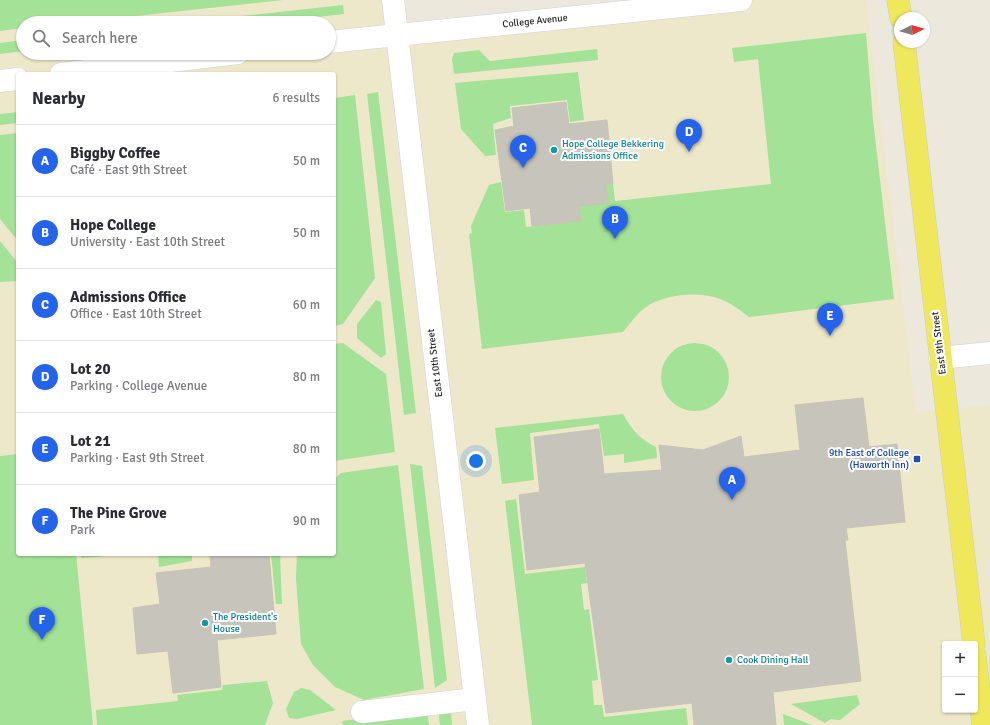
<!DOCTYPE html>
<html lang="en">
<head>
<meta charset="utf-8">
<style>
	body { margin:0; font-family:Signika,sans-serif; background:#f7f7f7; color:#2b2b33 }
	.controls { position:absolute; right:12px; bottom:12px; display:grid; overflow:hidden; border-radius:4px; box-shadow:0 1px 3px #0004 }
	.controls button { width:36px; height:36px; display:grid; place-items:center; padding:0; border:0; border-bottom:1px solid #e1e1e2; background:#fff; color:#2b2b33; font:20px sans-serif }
	.compass { position:absolute; left:894px; top:12px; width:36px; height:36px; border-radius:50%; background:#fff; box-shadow:0 1px 3px #0004; rotate:84deg }
	.you { position:absolute; left:476px; top:461px; width:14px; height:14px; margin:-10px; border:3px solid #fff; border-radius:50%; background:#1a73e8; box-shadow:0 0 0 6px #1a73e833 }
	.badge { display:grid; place-items:center; width:26px; height:26px; border-radius:50%; background:#2563eb; color:#fff; font-size:13px; font-weight:700 }
	.pin { position:absolute; translate:-50% -33px; filter:drop-shadow(0 1px 2px #0008) }
	.pin::after { content:''; position:absolute; top:21px; width:14px; height:12px; background:inherit; clip-path:polygon(0 0,100% 0,50% 100%) }
	.list { margin:0; padding:0; list-style:none }
	h2 { display:flex; justify-content:space-between; align-items:center; height:52px; margin:0; padding:0 16px; font-size:17px }
	h2 small { font-size:13px; font-weight:400; color:#7c7c81 }
	.list li { display:grid; grid-template-columns:26px 1fr auto; gap:12px; align-items:center; box-sizing:border-box; height:72px; padding:0 16px; border-top:1px solid #e1e1e2 }
	.list b { display:block; font-size:15px; white-space:nowrap }
	.list p { margin:0; font-size:13px; white-space:nowrap; color:#7c7c81 }
	.list em { font-size:13px; font-style:normal; color:#7c7c81 }
	.icon { flex:none; width:22px; height:22px; fill:none; stroke:currentColor; stroke-width:2; stroke-linecap:round; stroke-linejoin:round }
	.map { position:relative; flex:none; width:990px; height:725px; overflow:hidden }
	.search { position:absolute; background:#fff; box-shadow:0 1px 3px #0004; left:16px; top:16px; width:320px; height:44px; display:flex; align-items:center; gap:10px; box-sizing:border-box; padding:0 14px; border-radius:22px; color:#7c7c81; font-size:15px }
	.panel { position:absolute; background:#fff; box-shadow:0 1px 3px #0004; left:16px; top:72px; width:320px; height:484px; border-radius:4px }
	.map>svg:first-child { display:block }
	.education { fill:#ede8ca; fill-rule:evenodd }
	.green { fill:#a3e297 }
	.building { fill:#c7c4bb; stroke:#c7c4b5 }
	.lines { fill:none; stroke-linecap:round; stroke-linejoin:round }
	.minor-casing { stroke:#d0d1e2; stroke-width:23 }
	.major-casing { stroke:#ccc; stroke-width:23 }
	.minor { stroke:#fff; stroke-width:22 }
	.major { stroke:#f0e85c; stroke-width:22 }
	.culture-dot { fill:#0f9aa8; stroke:#fff; stroke-width:1.5 }
	.transit-dot { fill:#1a4fb4; stroke:#fff; stroke-width:1.5 }
	.labels { text-anchor:middle; dominant-baseline:central; stroke-width:4; stroke-linejoin:round; paint-order:stroke }
	.street-label { font-size:10px; fill:#292929; stroke:#fff }
	.culture-label { font-size:10px; fill:#0d838f; stroke:#fff; text-anchor:start }
	.transit-label { font-size:10px; fill:#164399; stroke:#fff; text-anchor:end }
</style>
</head>
<body>
<div class="map">
<svg width="990" height="725" viewBox="0 0 990 725">
	<rect width="100%" height="100%" fill="#ece8db"/>
	<!-- education -->
	<path class="education" d="M0 0H393L397 34 741 0H866L916 412 990 405V725H0ZM23 23H329V53H23ZM18 74H334V554H18ZM945 644H975V710H945Z"/>
	<!-- green -->
	<g class="green">
		<polygon points="0,0 283,0 70,23 23,23 23,28 0,31"/>
		<polygon points="343,5 344,14 266,23 177,23"/>
		<path d="M866 33 873 120 894 299 749 317C740 310 731 303 720 299 699 291 665 294 646 307 637 313 630 324 623 332L482 349 469 234 472 233 471 226 489 185 501 182 505 212 524 210 526 227 581 221 579 206 606 184 613 183 615 201 771 184 758 59 734 62 732 48Z"/>
		<polygon points="23,40 23,51 0,54 0,43"/>
		<polygon points="597,49 598,60 454,74 452,59 454,53 479,50 490,61"/>
		<polygon points="578,72 584,120 570,122 567,100 510,106 511,118 493,124 496,155 485,156 461,129 455,83"/>
		<polygon points="378,92 416,413 404,415 367,94"/>
		<polygon points="355,95 375,278 343,324 334,326 334,98"/>
		<polygon points="18,112 18,123 0,125 0,114"/>
		<polygon points="18,133 18,241 0,219 0,135"/>
		<polygon points="0,241 18,263 18,281 0,282"/>
		<polygon points="376,300 381,302 386,354 381,358 357,338 357,324"/>
		<polygon points="343,343 386,374 395,452 334,461 334,344"/>
		<circle cx="695" cy="377" r="34"/>
		<path d="M623 414C631 429 641 440 656 447L657 458 624 463V454L604 456 599 424 530 433 534 480 502 484 495 428Z"/>
		<polygon points="18,454 18,554 76,554 93,725 0,725 0,456"/>
		<polygon points="410,464 422,466 447,680 435,688"/>
		<polygon points="398,465 424,689 364,700 335,687 313,665 301,644 296,579 297,554 334,554 334,479 341,473"/>
		<polygon points="516,499 525,574 585,567 587,583 581,584 584,610 589,609 598,680 592,681 594,705 602,705 604,717 686,708 688,725 532,725 505,501"/>
		<polygon points="81,554 130,554 81,558"/>
		<polygon points="158,554 192,554 192,561 159,567"/>
		<polygon points="271,554 280,554 282,604 276,604"/>
		<polygon points="267,681 273,703 265,725 97,725 96,710 178,701 177,695 222,690 223,685"/>
		<polygon points="301,688 310,690 336,710 297,719 289,718 286,709 294,692"/>
		<polygon points="857,695 860,704 840,720 831,719 825,723 791,704"/>
		<polygon points="438,709 451,711 452,725 440,725"/>
		<polygon points="427,710 429,725 343,725 342,721"/>
		<polygon points="783,714 812,725 784,725"/>
	</g>
	<!-- building -->
	<g class="building">
		<polygon points="566,102 569,124 607,120 613,183 606,184 608,203 579,206 581,221 532,226 530,208 506,211 495,130 514,126 512,108"/>
		<polygon points="863,398 869,447 897,444 905,522 846,528 848,540 845,540 861,681 773,692 776,725 694,725 692,703 606,713 585,563 527,570 519,495 540,492 534,437 599,429 604,474 662,470 659,445 703,450 741,436 744,457 800,450 795,405"/>
		<polygon points="225,554 269,554 276,634 217,640 221,687 173,693 168,651 137,654 133,608 160,604 156,573 211,567 210,556"/>
	</g>
	<g class="lines">
		<defs>
			<g id="minor">
				<polyline points="393,0 478,725"/>
				<polyline points="329,42 741,0"/>
				<polyline points="61,74 238,53"/>
				<polyline points="0,81 18,79"/>
				<polyline points="940,358 990,353"/>
				<polyline points="362,712 475,699"/>
			</g>
			<g id="major">
				<polyline points="898,0 901,18"/>
				<polyline points="904,42 974,644"/>
				<polyline points="975,656 983,725"/>
			</g>
		</defs>
		<!-- minor casing -->
		<use href="#minor" class="minor-casing"/>
		<!-- major casing -->
		<use href="#major" class="major-casing"/>
		<!-- minor -->
		<use href="#minor" class="minor"/>
		<!-- major -->
		<use href="#major" class="major"/>
	</g>
	<!-- markers -->
	<g class="culture-dot">
		<circle cx="554" cy="150" r="4"/>
		<circle cx="205" cy="623" r="4"/>
		<circle cx="729" cy="660" r="4"/>
	</g>
	<rect class="transit-dot" x="913" y="455" width="8" height="8" rx="2"/>
	<g class="labels">
		<!-- street labels -->
		<g class="street-label">
			<text transform="translate(535 21) rotate(-6)">College Avenue</text>
			<text transform="translate(939 343) rotate(-97)">East 9th Street</text>
			<text transform="translate(435 363) rotate(-97)">East 10th Street</text>
		</g>
		<!-- culture labels -->
		<g class="culture-label">
			<text x="562" y="144">Hope College Bekkering<tspan x="562" dy="12">Admissions Office</tspan></text>
			<text x="213" y="617">The President's<tspan x="213" dy="12">House</tspan></text>
			<text x="737" y="660">Cook Dining Hall</text>
		</g>
		<!-- transit labels -->
		<g class="transit-label">
			<text x="909" y="453">9th East of College<tspan x="909" dy="12">(Haworth Inn)</tspan></text>
		</g>
	</g>
</svg>
<div class="controls">
<button>+</button>
<button>−</button>
</div>
<svg class="compass" viewBox="-18 -18 36 36"><path d="M0-13l5 13h-10z" fill="#e53935"/><path d="M0 13l5-13h-10z" fill="#7c7c81"/></svg>
<div class="you"></div>
<div class="pin badge" style="left:732px;top:500px">A</div>
<div class="pin badge" style="left:615px;top:239px">B</div>
<div class="pin badge" style="left:523px;top:168px">C</div>
<div class="pin badge" style="left:689px;top:152px">D</div>
<div class="pin badge" style="left:830px;top:336px">E</div>
<div class="pin badge" style="left:42px;top:640px">F</div>
<div class="search"><svg class="icon" aria-label="search" viewBox="0 0 24 24"><circle cx="10" cy="10" r="6"/><path d="M15 15l6 6"/></svg>Search here</div>
<section class="panel">
<h2>Nearby<small>6 results</small></h2>
<ul class="list">
<li><span class="badge">A</span><div><b>Biggby Coffee</b><p>Café · East 9th Street</p></div><em>50 m</em></li>
<li><span class="badge">B</span><div><b>Hope College</b><p>University · East 10th Street</p></div><em>50 m</em></li>
<li><span class="badge">C</span><div><b>Admissions Office</b><p>Office · East 10th Street</p></div><em>60 m</em></li>
<li><span class="badge">D</span><div><b>Lot 20</b><p>Parking · College Avenue</p></div><em>80 m</em></li>
<li><span class="badge">E</span><div><b>Lot 21</b><p>Parking · East 9th Street</p></div><em>80 m</em></li>
<li><span class="badge">F</span><div><b>The Pine Grove</b><p>Park</p></div><em>90 m</em></li>
</ul>
</section>
</div>
</body>
</html>
